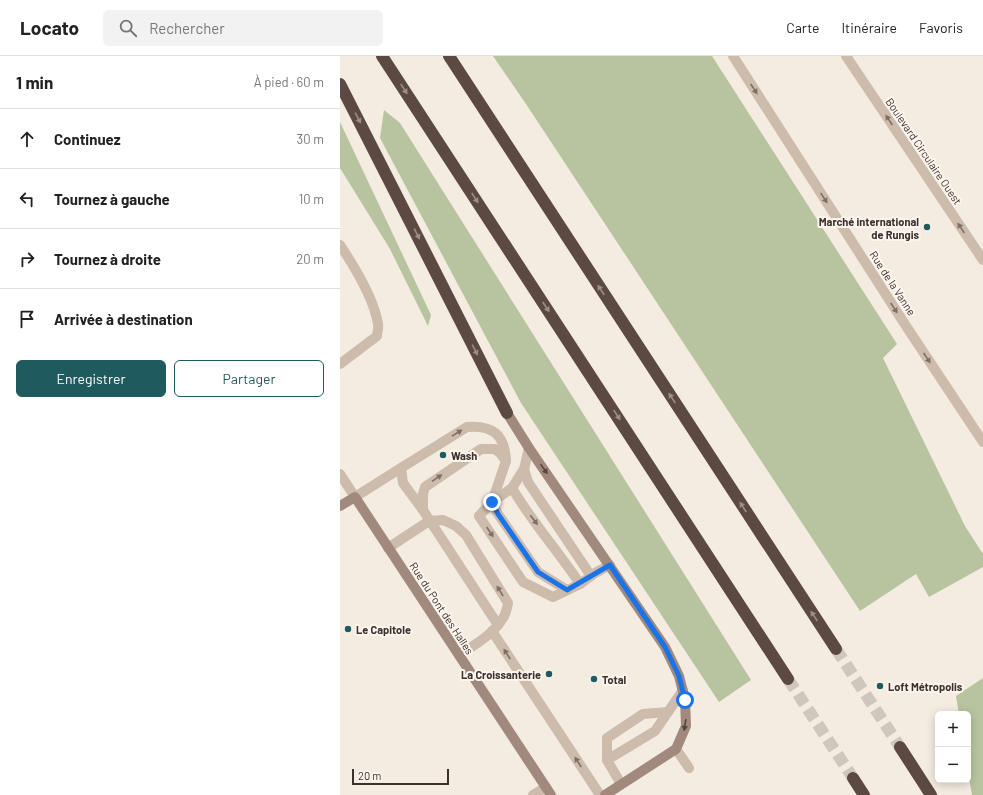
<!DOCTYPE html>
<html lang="fr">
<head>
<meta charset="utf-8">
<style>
	body { margin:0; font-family:Barlow,sans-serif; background:#f2f2f2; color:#222 }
	.controls { position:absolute; right:12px; bottom:12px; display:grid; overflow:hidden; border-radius:6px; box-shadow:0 2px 10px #0003 }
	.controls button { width:36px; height:36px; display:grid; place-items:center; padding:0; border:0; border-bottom:1px solid #e0e0e0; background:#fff; color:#222; font:20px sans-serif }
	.scale { position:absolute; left:12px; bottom:10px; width:97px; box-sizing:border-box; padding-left:4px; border:2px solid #3b302b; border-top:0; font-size:11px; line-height:14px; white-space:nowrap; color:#3b302b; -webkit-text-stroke:3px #fbf5ee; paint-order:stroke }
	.stop { position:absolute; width:12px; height:12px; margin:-9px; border:3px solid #1a73e8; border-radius:50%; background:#fff }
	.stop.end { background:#1a73e8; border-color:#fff; box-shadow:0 1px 4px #0008 }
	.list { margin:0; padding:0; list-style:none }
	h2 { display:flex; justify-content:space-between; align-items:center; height:52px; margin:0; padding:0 16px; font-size:17px }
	h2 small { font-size:13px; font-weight:400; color:#767676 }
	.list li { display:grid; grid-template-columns:26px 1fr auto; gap:12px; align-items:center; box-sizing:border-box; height:60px; padding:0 16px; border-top:1px solid #e0e0e0 }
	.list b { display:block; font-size:15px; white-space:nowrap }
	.list em { font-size:13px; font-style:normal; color:#767676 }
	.actions { display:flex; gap:8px; padding:12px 16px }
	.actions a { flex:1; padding:9px 0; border:1px solid #1f5a5e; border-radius:6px; text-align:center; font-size:14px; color:#1f5a5e }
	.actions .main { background:#1f5a5e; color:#fff }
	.icon { flex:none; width:22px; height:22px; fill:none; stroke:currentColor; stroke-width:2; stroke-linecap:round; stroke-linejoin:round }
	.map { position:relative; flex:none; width:643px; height:739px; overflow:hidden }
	header { display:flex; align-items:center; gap:24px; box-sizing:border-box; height:56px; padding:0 20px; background:#fff; border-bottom:1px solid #e0e0e0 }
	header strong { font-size:19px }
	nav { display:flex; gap:22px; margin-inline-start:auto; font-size:14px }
	.search { width:280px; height:36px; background:#f2f2f2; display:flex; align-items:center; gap:10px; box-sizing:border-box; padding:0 14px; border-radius:6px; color:#767676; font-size:15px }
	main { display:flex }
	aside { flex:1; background:#fff }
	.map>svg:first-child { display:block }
	.green { fill:#b8c4a0 }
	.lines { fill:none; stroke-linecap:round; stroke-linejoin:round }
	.highway-tunnel { stroke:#cfc6bd; stroke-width:12; stroke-dasharray:12 6; stroke-linecap:butt }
	.lane { stroke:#cdbbac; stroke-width:10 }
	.street { stroke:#cdbbac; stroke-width:10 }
	.secondary { stroke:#a18a7d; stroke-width:10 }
	.highway { stroke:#5c4a42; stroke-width:12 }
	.oneway { fill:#9c8e87 }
	.oneway2 { fill:#7d6f65 }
	.oneway3 { fill:#544640 }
	.route { stroke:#1a73e8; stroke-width:5 }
	.poi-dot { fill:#1f5a5e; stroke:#fbf5ee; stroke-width:1.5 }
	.labels { text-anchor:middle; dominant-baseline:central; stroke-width:4; stroke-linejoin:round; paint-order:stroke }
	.street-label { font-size:11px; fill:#3b302b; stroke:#fbf5ee }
	.poi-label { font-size:11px; font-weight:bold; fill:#3b302b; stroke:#fbf5ee; text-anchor:start }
</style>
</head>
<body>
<header>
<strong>Locato</strong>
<div class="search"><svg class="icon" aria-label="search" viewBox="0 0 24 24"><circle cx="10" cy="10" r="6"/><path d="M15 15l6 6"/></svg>Rechercher</div>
<nav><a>Carte</a><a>Itinéraire</a><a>Favoris</a></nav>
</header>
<main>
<aside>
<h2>1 min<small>À pied · 60 m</small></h2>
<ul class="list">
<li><svg class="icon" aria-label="ahead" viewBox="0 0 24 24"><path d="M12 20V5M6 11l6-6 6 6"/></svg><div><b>Continuez</b></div><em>30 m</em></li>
<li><svg class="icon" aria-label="left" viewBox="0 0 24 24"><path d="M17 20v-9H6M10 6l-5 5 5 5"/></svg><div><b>Tournez à gauche</b></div><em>10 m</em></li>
<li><svg class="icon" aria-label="right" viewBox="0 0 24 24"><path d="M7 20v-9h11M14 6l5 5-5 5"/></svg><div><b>Tournez à droite</b></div><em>20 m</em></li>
<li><svg class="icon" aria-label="arrive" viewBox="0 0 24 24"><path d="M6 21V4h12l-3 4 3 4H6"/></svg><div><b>Arrivée à destination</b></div></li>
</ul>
<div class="actions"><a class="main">Enregistrer</a><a>Partager</a></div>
</aside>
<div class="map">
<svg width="643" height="739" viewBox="0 0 643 739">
	<rect width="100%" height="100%" fill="#f4ebe1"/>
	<!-- green -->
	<g class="green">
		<polygon points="153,0 372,0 557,288 543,302 625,470 643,498 643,511 589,541 576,518 520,555 186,48"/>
		<polygon points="44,54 60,67 411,624 379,646 181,347 40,82"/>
		<polygon points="0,66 91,259 88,270 50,193 0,112"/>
		<polygon points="643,622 643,739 632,739 628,716 628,658 619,658 616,640"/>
	</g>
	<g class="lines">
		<!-- highway-tunnel -->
		<g class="highway-tunnel">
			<polyline points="496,593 560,691"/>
			<polyline points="448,623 513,722"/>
		</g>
		<!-- lane -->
		<g class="lane">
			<path d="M0 189C14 210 34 243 38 268 39 272 37 276 37 280L0 308"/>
			<polyline points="189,392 184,413 172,432 152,446 139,460 183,526 213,541 240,528"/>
			<polyline points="184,413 188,426 251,520"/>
			<path d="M172 432C192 466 218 495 240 528L255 517 270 509"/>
			<polyline points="83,454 83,438 85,431 141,393 155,393 161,398 166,405 152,446 158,458 198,516 227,534"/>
			<path d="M48 492 89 465 103 464 116 470 126 479 168 547C167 552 166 558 163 562 153 579 134 589 119 599"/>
			<path d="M158 569 83 454 63 427 61 412 127 371C152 369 165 378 166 405"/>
			<polyline points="152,575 260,739"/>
			<polyline points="336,693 349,712"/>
			<polyline points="267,704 267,682 303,658 328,656"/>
			<polyline points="281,728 267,704 315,675 343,634"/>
			<polyline points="193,739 206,731"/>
		</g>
		<!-- street -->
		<g class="street">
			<polyline points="393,0 566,270 643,386"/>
			<polyline points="506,0 643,204"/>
			<polyline points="0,418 15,441 61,412"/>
		</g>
		<!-- secondary -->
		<g class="secondary">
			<polyline points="167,357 189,392 325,591 339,620 345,644 346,670 336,693 265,739"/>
			<polyline points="0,450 15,441 211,739"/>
		</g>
		<!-- highway -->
		<g class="highway">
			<polyline points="42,0 448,623"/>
			<polyline points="109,0 496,593"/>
			<polyline points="0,28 167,357"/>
			<polyline points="560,691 591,739"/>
			<polyline points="513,722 524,739"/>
		</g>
	</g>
	<!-- one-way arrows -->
	<defs><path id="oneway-solid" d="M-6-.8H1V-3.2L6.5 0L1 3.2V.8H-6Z"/></defs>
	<g class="oneway">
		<use href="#oneway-solid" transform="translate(64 33) rotate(57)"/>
		<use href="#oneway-solid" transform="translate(18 62) rotate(62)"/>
		<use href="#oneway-solid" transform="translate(135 142) rotate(57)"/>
		<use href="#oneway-solid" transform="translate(77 178) rotate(63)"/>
		<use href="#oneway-solid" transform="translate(261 234) rotate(-123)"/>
		<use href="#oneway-solid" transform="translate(206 251) rotate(57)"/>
		<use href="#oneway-solid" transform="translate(135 294) rotate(63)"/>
		<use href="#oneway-solid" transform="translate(332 342) rotate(-123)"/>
		<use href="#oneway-solid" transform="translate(277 359) rotate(57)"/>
		<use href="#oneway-solid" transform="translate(403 451) rotate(-123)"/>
		<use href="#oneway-solid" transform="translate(474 560) rotate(-123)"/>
	</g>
	<g class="oneway2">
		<use href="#oneway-solid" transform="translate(414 33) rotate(57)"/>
		<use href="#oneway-solid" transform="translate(549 64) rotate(-124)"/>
		<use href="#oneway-solid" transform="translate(484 142) rotate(57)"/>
		<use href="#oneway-solid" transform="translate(621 172) rotate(-124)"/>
		<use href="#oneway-solid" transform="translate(554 252) rotate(57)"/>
		<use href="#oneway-solid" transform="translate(587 302) rotate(56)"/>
		<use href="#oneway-solid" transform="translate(117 377) rotate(-32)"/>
		<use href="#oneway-solid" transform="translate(97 422) rotate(-34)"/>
		<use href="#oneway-solid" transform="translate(194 464) rotate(53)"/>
		<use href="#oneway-solid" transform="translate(150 476) rotate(56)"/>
		<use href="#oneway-solid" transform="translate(160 535) rotate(-122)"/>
		<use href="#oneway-solid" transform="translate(167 598) rotate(-123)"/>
		<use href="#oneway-solid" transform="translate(238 706) rotate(-123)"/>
	</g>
	<g class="oneway3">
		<use href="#oneway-solid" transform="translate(204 413) rotate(55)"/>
		<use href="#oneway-solid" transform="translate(345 669) rotate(99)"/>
	</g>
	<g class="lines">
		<!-- route -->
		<polyline class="route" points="152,446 158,458 198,516 227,534 270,509 325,591 339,620 345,644"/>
	</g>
	<!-- markers -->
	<g class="poi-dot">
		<circle cx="587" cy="171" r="4"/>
		<circle cx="103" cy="399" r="4"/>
		<circle cx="8" cy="573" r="4"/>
		<circle cx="209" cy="618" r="4"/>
		<circle cx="254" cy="623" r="4"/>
		<circle cx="540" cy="630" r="4"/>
	</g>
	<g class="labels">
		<!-- street labels -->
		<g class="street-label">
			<text transform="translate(584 95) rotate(56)">Boulevard Circulaire Ouest</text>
			<text transform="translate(553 227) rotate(57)">Rue de la Vanne</text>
			<text transform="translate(102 552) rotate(57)">Rue du Pont des Halles</text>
		</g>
		<!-- poi labels -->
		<g class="poi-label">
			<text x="579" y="165" text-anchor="end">Marché international<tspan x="579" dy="13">de Rungis</tspan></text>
			<text x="111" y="399">Wash</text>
			<text x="16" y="573">Le Capitole</text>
			<text x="201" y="618" text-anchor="end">La Croissanterie</text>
			<text x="262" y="623">Total</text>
			<text x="548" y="630">Loft Métropolis</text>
		</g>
	</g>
</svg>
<div class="controls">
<button>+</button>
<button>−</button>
</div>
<div class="scale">20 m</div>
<div class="stop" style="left:345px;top:644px"></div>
<div class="stop end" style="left:152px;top:446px"></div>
</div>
</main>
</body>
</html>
